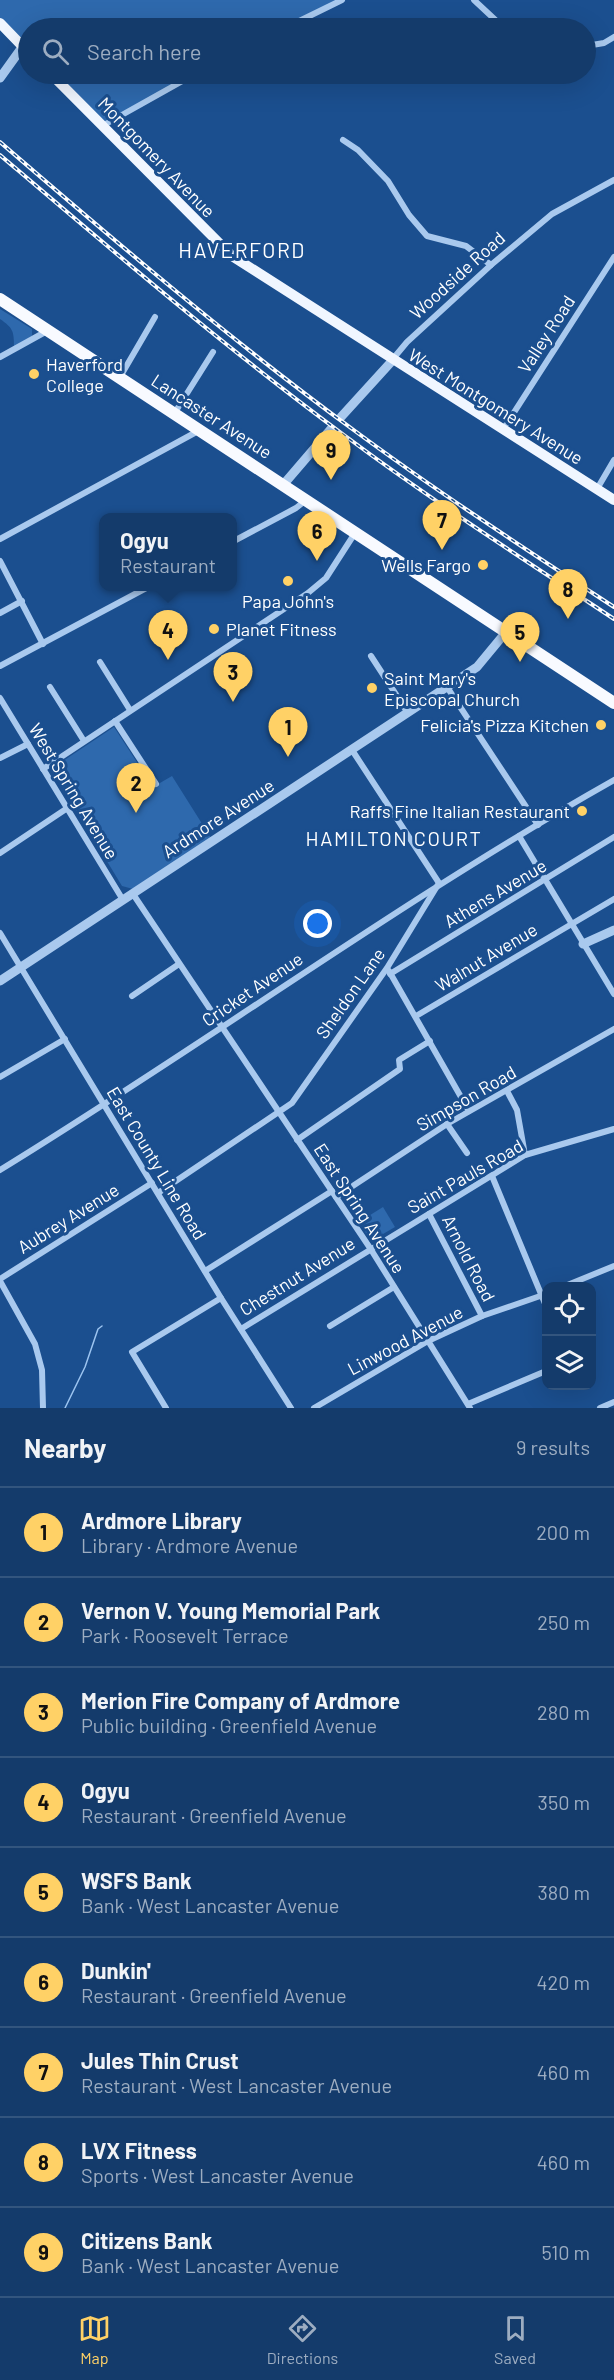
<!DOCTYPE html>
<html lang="en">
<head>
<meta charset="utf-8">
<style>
	body { margin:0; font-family:Barlow,sans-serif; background:#214673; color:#f1f3f6 }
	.controls { position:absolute; right:18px; bottom:18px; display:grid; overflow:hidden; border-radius:12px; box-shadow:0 6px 24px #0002 }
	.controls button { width:54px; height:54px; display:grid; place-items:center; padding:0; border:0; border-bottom:2px solid #33557e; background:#143b6b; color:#f1f3f6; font:30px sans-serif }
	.you { position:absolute; left:318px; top:924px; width:21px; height:21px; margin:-15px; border:4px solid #fff; border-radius:50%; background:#1a73e8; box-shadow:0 0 0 9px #1a73e833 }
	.badge { display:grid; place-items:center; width:39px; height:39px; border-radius:50%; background:#ffd166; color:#111; font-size:20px; font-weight:700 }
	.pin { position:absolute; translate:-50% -50px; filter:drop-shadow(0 2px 3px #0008) }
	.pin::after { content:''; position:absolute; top:32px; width:21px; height:18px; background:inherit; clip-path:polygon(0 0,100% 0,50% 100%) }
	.popup { position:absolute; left:99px; top:513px; width:138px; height:78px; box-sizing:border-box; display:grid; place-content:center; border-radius:12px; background:#143b6b; filter:drop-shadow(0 2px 4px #0005); font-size:20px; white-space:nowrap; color:#9dadc1 }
	.popup b { font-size:22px; color:#f1f3f6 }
	.popup::after { content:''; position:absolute; left:50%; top:100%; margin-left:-12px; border:12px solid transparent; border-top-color:#143b6b }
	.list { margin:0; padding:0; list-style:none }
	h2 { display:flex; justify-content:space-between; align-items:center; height:78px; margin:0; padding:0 24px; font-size:26px }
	h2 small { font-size:20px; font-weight:400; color:#9dadc1 }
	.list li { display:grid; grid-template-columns:39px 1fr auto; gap:18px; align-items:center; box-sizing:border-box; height:90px; padding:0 24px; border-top:2px solid #33557e }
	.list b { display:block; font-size:22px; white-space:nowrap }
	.list p { margin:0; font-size:20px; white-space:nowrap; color:#9dadc1 }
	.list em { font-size:20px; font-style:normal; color:#9dadc1 }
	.icon { flex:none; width:33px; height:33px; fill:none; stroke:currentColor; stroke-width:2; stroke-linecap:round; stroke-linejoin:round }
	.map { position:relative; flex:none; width:614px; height:1408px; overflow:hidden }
	.search { position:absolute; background:#143b6b; box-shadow:0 6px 24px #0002; left:18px; right:18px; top:18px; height:66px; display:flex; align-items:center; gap:15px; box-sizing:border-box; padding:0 21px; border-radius:33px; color:#9dadc1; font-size:22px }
	.sheet { height:888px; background:#143b6b }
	nav { display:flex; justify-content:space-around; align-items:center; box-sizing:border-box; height:84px; border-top:2px solid #33557e; background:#143b6b; font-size:16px; color:#9dadc1 }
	nav a { display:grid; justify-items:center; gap:3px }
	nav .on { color:#ffd166 }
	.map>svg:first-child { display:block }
	.green { fill:#2e69ad }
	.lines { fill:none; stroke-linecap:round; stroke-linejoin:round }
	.stream { stroke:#9cc4f0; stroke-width:1.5 }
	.minor { stroke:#a9c9ee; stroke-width:6 }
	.tertiary { stroke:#a9c9ee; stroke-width:9 }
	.primary { stroke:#f0f6ff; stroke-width:10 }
	.trunk { stroke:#f8faff; stroke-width:12 }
	.rail-casing { stroke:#fff; stroke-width:4 }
	.rail { stroke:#1b4f8f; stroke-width:1.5; stroke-dasharray:4.5; stroke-linecap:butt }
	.poi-dot { fill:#ffd166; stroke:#1b4f8f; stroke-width:2 }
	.labels { text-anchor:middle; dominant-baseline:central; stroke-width:6; stroke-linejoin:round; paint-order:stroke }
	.street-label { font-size:18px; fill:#fff; stroke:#1b4f8f }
	.poi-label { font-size:18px; fill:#fff; stroke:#1b4f8f; text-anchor:start }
	.neighbourhood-label { font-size:20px; letter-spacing:1.5px; fill:#fff; stroke:#1b4f8f }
	.quarter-label { font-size:21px; letter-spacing:1.5px; fill:#fff; stroke:#1b4f8f }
</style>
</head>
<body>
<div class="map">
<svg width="614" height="1408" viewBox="0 0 614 1408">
	<rect width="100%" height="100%" fill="#1b4f8f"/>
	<!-- green -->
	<g class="green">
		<polygon points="0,0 342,0 285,28 28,28 28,50 0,22"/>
		<polygon points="52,74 195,74 104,125"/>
		<path d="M0 309 32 329V336L14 347C14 331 13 328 0 319Z"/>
		<polygon points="114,727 153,787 172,776 211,838 133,889 122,886 53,772 54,767"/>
		<polygon points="383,1207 395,1227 371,1241 359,1222"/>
	</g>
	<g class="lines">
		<!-- stream -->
		<polyline class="stream" points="65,1408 85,1367 98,1329 102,1326"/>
		<!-- minor -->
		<g class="minor">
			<polyline points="474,0 504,28"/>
			<polyline points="285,28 342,0"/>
			<polyline points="586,46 604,43 614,37"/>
			<polyline points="104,125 195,74"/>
			<polyline points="343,140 358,150 388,181 409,215 427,236 466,246 491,265"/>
			<polyline points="0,357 47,331"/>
			<polyline points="392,360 407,342 491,265 552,214 614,180"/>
			<polyline points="120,377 155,317"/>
			<polyline points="174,414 213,352"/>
			<polyline points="504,428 614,257"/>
			<polyline points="597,489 614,460"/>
			<polyline points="0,539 200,430"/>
			<polyline points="232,542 296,508 306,500"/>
			<polyline points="0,561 43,644"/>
			<polyline points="0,613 22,601"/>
			<polyline points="371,656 408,713"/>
			<polyline points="100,662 130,710"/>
			<polyline points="0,666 150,586"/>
			<polyline points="50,687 84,741"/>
			<polyline points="447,687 538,825"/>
			<polyline points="0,698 123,900"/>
			<polyline points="115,721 156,784"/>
			<polyline points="0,758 28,744"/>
			<polyline points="43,769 308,593 326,578 355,533"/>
			<polyline points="519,836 614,994"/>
			<polyline points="0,853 66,809"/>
			<polyline points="133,894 370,1248 470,1408"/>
			<polyline points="0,933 221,1298 291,1408"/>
			<polyline points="389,971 469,1111"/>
			<polyline points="390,974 614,837"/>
			<polyline points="132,996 179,964"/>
			<polyline points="416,1016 614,899"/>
			<polyline points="0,1077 65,1039"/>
			<polyline points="507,1091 517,1110 525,1155"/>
			<polyline points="447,1124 467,1153"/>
			<polyline points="297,1140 400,1069 399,1060 430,1041"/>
			<path d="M0 1170C207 1043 403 899 614 780"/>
			<polyline points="492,1176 546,1306"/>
			<polyline points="158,1193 292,1103 387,968 439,883 352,750"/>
			<polyline points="336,1197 447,1124 614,1029"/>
			<polyline points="429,1214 482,1316"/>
			<polyline points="205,1271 332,1191"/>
			<polyline points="0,1279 152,1183"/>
			<polyline points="0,1281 35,1344 42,1370 43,1408"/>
			<polyline points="565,1286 614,1266"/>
			<polyline points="330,1326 394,1287"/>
			<polyline points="241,1329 525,1155 614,1129"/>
			<polyline points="468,1404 546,1371"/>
			<polyline points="166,1408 132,1352 221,1298"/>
			<polyline points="314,1408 428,1341 482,1316 546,1294"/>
			<polyline points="600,1408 614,1402"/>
		</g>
		<!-- tertiary -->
		<g class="tertiary">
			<polyline points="0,78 23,46"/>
			<polyline points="341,417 392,361"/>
			<polyline points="283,485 331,429"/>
			<polyline points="583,944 614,930"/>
			<polyline points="0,981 477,667 506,632"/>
		</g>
		<!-- primary -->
		<g class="primary">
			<polyline points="0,23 28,52"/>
			<polyline points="51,74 232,256 614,500"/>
		</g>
		<!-- trunk -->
		<polyline class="trunk" points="0,299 614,703"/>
		<defs>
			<g id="rail">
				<path d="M0 142C116 242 232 341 355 431 439 493 527 550 614 607"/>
				<path d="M0 155C114 252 227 349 348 438 434 502 525 560 614 619"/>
			</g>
		</defs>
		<!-- rail casing -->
		<use href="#rail" class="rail-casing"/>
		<!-- rail -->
		<use href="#rail" class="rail"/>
	</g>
	<!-- markers -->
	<g class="poi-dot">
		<circle cx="34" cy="374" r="6"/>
		<circle cx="483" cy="565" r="6"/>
		<circle cx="288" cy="581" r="6"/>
		<circle cx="214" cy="629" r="6"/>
		<circle cx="372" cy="688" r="6"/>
		<circle cx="601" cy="725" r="6"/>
		<circle cx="582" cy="811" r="6"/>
	</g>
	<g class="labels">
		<!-- street labels -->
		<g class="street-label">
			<text transform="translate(157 157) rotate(46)">Montgomery Avenue</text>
			<text transform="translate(457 275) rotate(-42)">Woodside Road</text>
			<text transform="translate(546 334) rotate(-57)">Valley Road</text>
			<text transform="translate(496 406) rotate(32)">West Montgomery Avenue</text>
			<text transform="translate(212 416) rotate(33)">Lancaster Avenue</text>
			<text transform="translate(74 791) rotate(59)">West Spring Avenue</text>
			<text transform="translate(218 818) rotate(-33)">Ardmore Avenue</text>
			<text transform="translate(495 893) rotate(-31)">Athens Avenue</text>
			<text transform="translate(486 957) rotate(-31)">Walnut Avenue</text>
			<text transform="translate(252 989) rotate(-34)">Cricket Avenue</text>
			<text transform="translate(350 993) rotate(-55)">Sheldon Lane</text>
			<text transform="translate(466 1098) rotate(-30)">Simpson Road</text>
			<text transform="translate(157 1163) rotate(59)">East County Line Road</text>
			<text transform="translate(465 1176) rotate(-30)">Saint Pauls Road</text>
			<text transform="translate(360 1208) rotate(57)">East Spring Avenue</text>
			<text transform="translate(68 1218) rotate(-32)">Aubrey Avenue</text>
			<text transform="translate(469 1258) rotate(63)">Arnold Road</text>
			<text transform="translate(297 1276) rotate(-32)">Chestnut Avenue</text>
			<text transform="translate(405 1340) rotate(-28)">Linwood Avenue</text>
		</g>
		<!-- poi labels -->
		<g class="poi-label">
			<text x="46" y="364">Haverford<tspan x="46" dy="21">College</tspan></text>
			<text x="471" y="565" text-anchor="end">Wells Fargo</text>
			<text x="288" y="601" text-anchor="middle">Papa John's</text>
			<text x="226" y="629">Planet Fitness</text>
			<text x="384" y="678">Saint Mary's<tspan x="384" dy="21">Episcopal Church</tspan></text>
			<text x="589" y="725" text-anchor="end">Felicia's Pizza Kitchen</text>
			<text x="570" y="811" text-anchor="end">Raffs Fine Italian Restaurant</text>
		</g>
		<!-- neighbourhood labels -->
		<g class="neighbourhood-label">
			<text x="394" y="838">HAMILTON COURT</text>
		</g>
		<!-- quarter labels -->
		<g class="quarter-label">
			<text x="242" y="249">HAVERFORD</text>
		</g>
	</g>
</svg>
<div class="controls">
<button><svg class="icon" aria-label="locate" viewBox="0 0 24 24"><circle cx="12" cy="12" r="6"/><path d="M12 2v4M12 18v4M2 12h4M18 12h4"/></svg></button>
<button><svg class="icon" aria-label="layers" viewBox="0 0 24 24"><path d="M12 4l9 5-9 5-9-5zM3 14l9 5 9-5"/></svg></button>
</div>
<div class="you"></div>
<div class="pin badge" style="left:288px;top:757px">1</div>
<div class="pin badge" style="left:136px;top:813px">2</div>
<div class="pin badge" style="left:233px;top:702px">3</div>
<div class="pin badge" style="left:168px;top:660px">4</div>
<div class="popup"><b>Ogyu</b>Restaurant</div>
<div class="pin badge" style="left:520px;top:662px">5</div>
<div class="pin badge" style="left:317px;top:561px">6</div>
<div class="pin badge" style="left:442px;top:550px">7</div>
<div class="pin badge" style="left:568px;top:619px">8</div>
<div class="pin badge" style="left:331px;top:480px">9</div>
<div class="search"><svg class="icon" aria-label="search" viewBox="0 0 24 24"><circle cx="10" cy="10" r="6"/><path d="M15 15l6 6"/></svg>Search here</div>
</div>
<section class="sheet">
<h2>Nearby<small>9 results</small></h2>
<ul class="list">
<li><span class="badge">1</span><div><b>Ardmore Library</b><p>Library · Ardmore Avenue</p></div><em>200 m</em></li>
<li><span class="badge">2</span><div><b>Vernon V. Young Memorial Park</b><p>Park · Roosevelt Terrace</p></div><em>250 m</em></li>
<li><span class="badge">3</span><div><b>Merion Fire Company of Ardmore</b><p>Public building · Greenfield Avenue</p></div><em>280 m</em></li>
<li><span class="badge">4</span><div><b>Ogyu</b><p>Restaurant · Greenfield Avenue</p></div><em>350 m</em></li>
<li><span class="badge">5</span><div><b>WSFS Bank</b><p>Bank · West Lancaster Avenue</p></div><em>380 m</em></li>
<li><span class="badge">6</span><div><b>Dunkin'</b><p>Restaurant · Greenfield Avenue</p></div><em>420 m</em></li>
<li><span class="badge">7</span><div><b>Jules Thin Crust</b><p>Restaurant · West Lancaster Avenue</p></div><em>460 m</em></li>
<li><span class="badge">8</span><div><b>LVX Fitness</b><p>Sports · West Lancaster Avenue</p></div><em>460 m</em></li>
<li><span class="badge">9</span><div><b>Citizens Bank</b><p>Bank · West Lancaster Avenue</p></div><em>510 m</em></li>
</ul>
</section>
<nav>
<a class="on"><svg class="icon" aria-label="map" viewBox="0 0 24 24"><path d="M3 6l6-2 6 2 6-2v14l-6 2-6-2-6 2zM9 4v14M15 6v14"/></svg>Map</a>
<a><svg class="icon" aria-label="directions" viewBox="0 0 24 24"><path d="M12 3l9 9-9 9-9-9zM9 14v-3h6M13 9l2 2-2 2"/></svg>Directions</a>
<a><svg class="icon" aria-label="saved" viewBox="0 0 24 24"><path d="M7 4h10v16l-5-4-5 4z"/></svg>Saved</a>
</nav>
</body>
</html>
